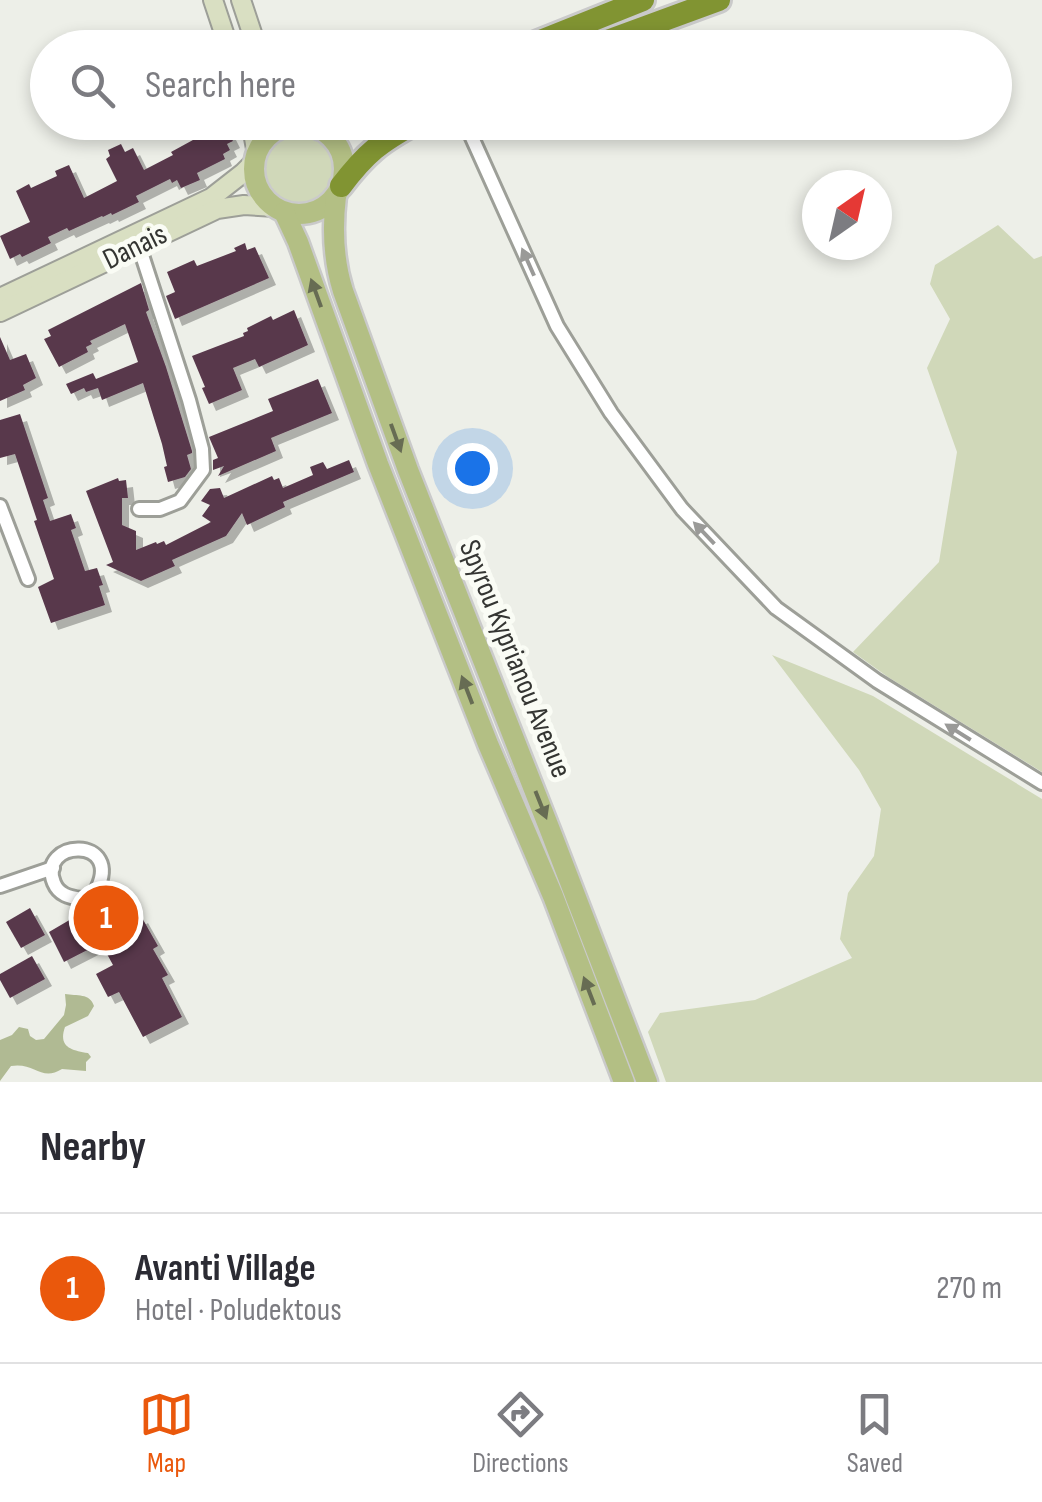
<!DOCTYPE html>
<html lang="en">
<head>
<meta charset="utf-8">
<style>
	body { margin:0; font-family:"Sofia Sans Condensed",sans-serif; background:#f7f7f7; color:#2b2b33 }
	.compass { position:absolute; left:802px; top:170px; width:90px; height:90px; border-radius:50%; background:#fff; box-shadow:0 5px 15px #0003; rotate:34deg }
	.you { position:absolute; left:472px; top:468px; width:35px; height:35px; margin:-25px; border:8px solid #fff; border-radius:50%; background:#1a73e8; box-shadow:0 0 0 15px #1a73e833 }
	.badge { display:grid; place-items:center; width:65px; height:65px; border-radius:50%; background:#ea580c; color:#fff; font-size:32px; font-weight:700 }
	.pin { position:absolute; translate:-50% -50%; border:5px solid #fff; box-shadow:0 2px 10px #0006 }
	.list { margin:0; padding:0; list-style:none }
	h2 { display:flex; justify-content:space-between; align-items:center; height:130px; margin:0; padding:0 40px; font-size:42px }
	h2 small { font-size:32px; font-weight:400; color:#7c7c81 }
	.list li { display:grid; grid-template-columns:65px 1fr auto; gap:30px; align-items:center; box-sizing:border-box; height:150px; padding:0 40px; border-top:2px solid #e1e1e2 }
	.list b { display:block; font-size:38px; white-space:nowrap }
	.list p { margin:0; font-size:32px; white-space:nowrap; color:#7c7c81 }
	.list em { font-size:32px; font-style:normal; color:#7c7c81 }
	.icon { flex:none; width:55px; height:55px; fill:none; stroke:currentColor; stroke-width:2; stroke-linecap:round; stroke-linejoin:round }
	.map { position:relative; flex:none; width:1042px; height:1082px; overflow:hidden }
	.search { position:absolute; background:#fff; box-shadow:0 5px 15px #0003; left:30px; right:30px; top:30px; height:110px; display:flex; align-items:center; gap:25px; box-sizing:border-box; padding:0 35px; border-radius:55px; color:#7c7c81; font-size:38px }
	.sheet { height:280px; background:#fff }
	nav { display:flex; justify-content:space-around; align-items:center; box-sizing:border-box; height:140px; border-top:2px solid #e1e1e2; background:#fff; font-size:28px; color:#7c7c81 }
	nav a { display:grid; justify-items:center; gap:5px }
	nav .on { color:#ea580c }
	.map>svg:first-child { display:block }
	.green { fill:#d0d8b9 }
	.water { fill:#b0ba93 }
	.building { fill:#59384c; filter:url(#shadow) }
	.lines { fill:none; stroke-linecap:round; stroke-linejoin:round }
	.street-casing { stroke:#9d9f98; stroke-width:18 }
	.secondary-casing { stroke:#9d9f98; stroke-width:22 }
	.primary-casing { stroke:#cacaca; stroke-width:25 }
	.highway-casing { stroke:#cacaca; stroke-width:28 }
	.street { stroke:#fff; stroke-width:12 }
	.secondary { stroke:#d9dfc2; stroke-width:18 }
	.primary { stroke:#b3bf84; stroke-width:20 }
	.highway { stroke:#819432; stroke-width:22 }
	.oneway { fill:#9a9a98 }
	.oneway2 { fill:#676c53 }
	.labels { text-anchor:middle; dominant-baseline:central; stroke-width:10; stroke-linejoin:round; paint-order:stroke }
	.street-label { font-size:30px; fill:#343532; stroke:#fafcf5 }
</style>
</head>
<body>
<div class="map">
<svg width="1042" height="1082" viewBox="0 0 1042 1082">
	<defs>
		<filter id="shadow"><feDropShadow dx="7" dy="7" stdDeviation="0" flood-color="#0004"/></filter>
	</defs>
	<rect width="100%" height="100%" fill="#edefe8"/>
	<!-- green -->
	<g class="green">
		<circle cx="299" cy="169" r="34"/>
		<polygon points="998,225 1034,259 1042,256 1042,772 888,677 853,652 939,562 957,452 927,368 950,319 930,284 935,265"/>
		<polygon points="772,655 873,696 1042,799 1042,1082 666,1082 648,1032 660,1013 755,1000 852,958 840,939 848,893 874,856 881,809 859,770"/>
	</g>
	<!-- water -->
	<path class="water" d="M65 994C77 996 90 993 94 1006L88 1016 65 1027C58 1047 71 1050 88 1053L91 1057 86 1062V1071L62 1069C41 1082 35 1062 11 1066L0 1081V1040L12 1035 19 1027 28 1029 30 1036 36 1040 44 1039 64 1015 66 1005Z"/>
	<!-- building -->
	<g class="building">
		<polygon points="224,123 233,141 227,144 230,150 223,154 225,159 197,173 200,180 181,188 177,180 172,183 170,179 136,196 139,202 112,215 111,213 103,217 102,216 69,231 67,228 48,237 51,243 22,257 20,254 10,259 0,236 30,222 16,191 29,184 31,188 57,176 55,171 69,165 84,198 117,181 106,159 110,156 108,150 121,144 125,152 133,148 144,170 173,155 171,152"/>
		<polygon points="245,243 247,250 255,247 269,278 175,319 166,296 175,292 167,272 194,260 197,266 236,251 234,248"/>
		<polygon points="141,283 149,310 146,312 166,367 192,451 192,453 187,455 191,469 185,477 168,482 164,467 167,466 162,444 143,383 102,400 98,388 86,392 84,388 71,394 66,384 93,373 96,379 138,362 125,324 90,341 92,344 86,347 88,352 59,367 44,339 51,336 48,330"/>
		<polygon points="294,310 308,345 259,367 255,359 233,368 242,390 209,404 202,388 205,387 192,356 244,336 243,333 248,331 247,328 271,316 273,320"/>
		<polygon points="0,337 10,360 26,354 36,378 23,385 25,390 0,401"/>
		<polygon points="318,379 332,413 271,438 276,451 218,476 224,466 213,470 213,460 218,458 209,437 273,411 268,399"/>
		<polygon points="20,414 48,498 43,500 50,521 71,514 76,528 71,530 85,571 97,568 103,585 99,586 105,605 51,623 38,587 54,579 34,521 37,520 15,454 0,458 0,420"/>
		<polygon points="349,460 354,472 283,502 285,507 247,525 242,513 226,536 172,560 175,566 141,581 106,565 113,562 86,491 118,478 119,481 126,480 128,498 122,498 122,525 136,531 136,550 156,542 157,544 164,541 166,545 211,522 202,516 210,505 201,501 210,489 220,488 224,498 272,476 274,480 279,478 283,488 313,475 310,467 323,462 327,469"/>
		<polygon points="112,895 115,901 126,895 138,918 141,916 158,946 153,949 168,975 162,978 182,1017 143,1037 119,992 108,997 96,974 113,965 101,943 64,962 49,932 78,915 77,913 88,906 91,899 102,901"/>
		<polygon points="30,908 45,935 21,948 6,922"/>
		<polygon points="32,956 45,979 10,998 0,980 0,974"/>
	</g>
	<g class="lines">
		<defs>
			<g id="street">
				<polyline points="465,122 557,326 611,413 682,509 776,608 877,681 1042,783"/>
				<polyline points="139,246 189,400 202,449 203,470 180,501 160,509 139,509"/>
				<polyline points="0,506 28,579"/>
				<polyline points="0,886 53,868"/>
				<path d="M81 899C69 897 59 895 54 883 36 839 125 835 96 891"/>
			</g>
			<g id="secondary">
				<polyline points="213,0 229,48"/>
				<polyline points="241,0 257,48"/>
				<polyline points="251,122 257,154"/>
				<polyline points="305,122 308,125"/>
				<polyline points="0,298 211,198 243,173 255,161"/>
				<polyline points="0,312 217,209 244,205 275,207"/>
			</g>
			<g id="primary">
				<circle cx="299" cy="169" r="45"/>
				<path d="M336 196C332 229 333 259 343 291L408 470 550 830 647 1082"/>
				<polyline points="284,212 298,242 378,464 488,744 553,896 624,1082"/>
			</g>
			<g id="highway">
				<polyline points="523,48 643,0"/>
				<polyline points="588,48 719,0"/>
				<polyline points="319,128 351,122"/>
				<path d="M341 186C366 153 380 142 417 122"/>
			</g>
		</defs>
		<!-- street casing -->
		<use href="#street" class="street-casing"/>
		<!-- secondary casing -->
		<use href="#secondary" class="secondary-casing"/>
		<!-- primary casing -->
		<use href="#primary" class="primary-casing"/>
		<!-- highway casing -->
		<use href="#highway" class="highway-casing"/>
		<!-- street -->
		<use href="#street" class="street"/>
		<!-- secondary -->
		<use href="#secondary" class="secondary"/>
		<!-- primary -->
		<use href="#primary" class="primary"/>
		<!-- highway -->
		<use href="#highway" class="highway"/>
	</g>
	<!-- one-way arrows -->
	<defs><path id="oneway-solid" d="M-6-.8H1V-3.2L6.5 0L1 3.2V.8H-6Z" transform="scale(2.5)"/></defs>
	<g class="oneway">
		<use href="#oneway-solid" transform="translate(528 262) rotate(-114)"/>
		<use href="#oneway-solid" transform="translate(704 533) rotate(-134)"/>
		<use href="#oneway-solid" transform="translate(958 732) rotate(-148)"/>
	</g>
	<g class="oneway2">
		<use href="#oneway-solid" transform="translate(316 293) rotate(-110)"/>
		<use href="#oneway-solid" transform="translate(396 438) rotate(70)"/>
		<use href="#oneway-solid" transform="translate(467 690) rotate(-111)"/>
		<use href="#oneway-solid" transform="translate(541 805) rotate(68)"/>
		<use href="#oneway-solid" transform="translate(589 991) rotate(-111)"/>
	</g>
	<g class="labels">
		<!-- street labels -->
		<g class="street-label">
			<text transform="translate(135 247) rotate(-26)">Danais</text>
			<text transform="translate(515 659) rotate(68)">Spyrou Kyprianou Avenue</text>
		</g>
	</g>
</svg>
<svg class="compass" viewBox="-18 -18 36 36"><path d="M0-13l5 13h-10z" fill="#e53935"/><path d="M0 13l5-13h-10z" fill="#7c7c81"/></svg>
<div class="you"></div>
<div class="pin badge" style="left:106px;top:918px">1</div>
<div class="search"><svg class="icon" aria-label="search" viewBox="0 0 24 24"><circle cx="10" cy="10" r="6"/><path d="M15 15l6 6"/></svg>Search here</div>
</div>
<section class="sheet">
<h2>Nearby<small></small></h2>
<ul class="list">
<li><span class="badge">1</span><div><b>Avanti Village</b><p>Hotel · Poludektous</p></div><em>270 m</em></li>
</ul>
</section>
<nav>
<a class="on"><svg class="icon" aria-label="map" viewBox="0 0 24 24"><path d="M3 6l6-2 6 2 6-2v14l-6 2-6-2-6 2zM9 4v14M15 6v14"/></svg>Map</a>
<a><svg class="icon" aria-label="directions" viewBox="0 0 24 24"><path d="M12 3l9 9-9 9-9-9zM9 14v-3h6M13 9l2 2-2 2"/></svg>Directions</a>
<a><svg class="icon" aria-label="saved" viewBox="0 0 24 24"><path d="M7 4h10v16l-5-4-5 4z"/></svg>Saved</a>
</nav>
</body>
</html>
